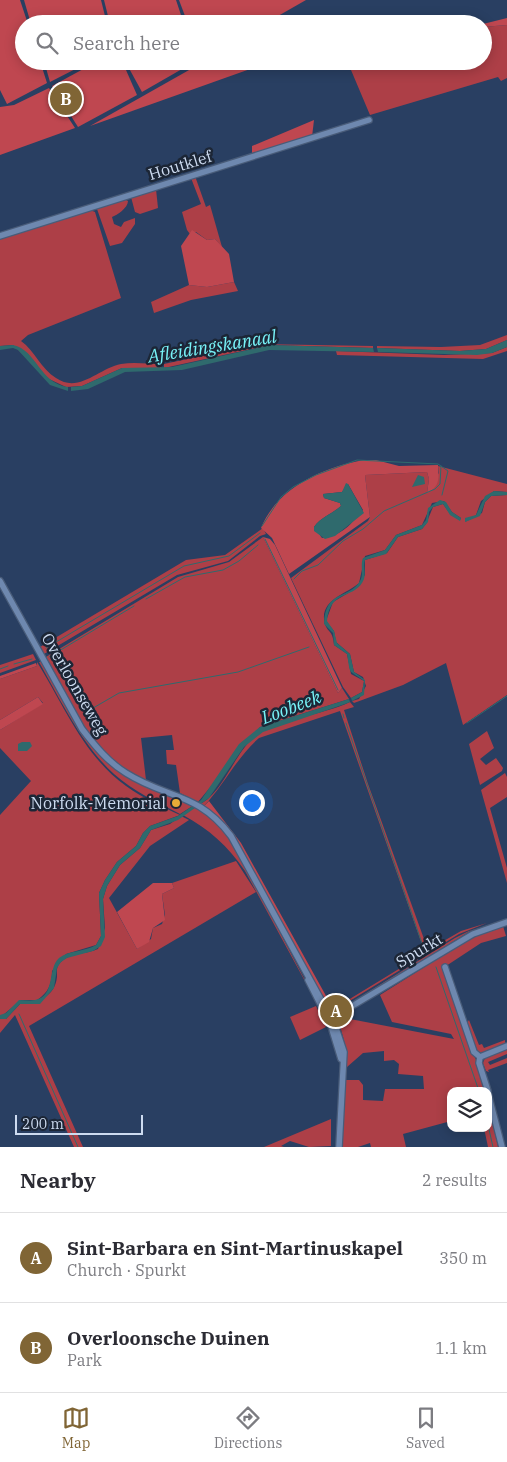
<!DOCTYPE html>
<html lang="en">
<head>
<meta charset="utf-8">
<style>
	body { margin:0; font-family:"IBM Plex Serif",serif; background:#f7f7f7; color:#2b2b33 }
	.controls { position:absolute; right:15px; bottom:15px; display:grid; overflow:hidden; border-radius:10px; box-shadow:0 2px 12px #0003 }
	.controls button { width:45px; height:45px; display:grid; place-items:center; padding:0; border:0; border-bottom:1px solid #e1e1e2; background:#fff; color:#2b2b33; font:25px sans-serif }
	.scale { position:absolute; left:15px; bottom:12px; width:128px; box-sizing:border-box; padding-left:5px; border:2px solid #cddbf0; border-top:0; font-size:14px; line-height:18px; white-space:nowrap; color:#cddbf0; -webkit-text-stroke:4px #1c2636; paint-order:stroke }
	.you { position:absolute; left:251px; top:802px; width:18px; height:18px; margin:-12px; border:4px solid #fff; border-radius:50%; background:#1a73e8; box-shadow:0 0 0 8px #1a73e833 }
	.badge { display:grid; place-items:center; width:32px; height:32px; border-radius:50%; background:#806535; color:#fff; font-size:16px; font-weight:700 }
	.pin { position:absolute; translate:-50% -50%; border:2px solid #fff; box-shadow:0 1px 5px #0006 }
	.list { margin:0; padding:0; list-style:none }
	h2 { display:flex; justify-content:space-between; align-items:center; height:65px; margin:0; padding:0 20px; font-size:21px }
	h2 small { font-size:16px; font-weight:400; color:#7c7c81 }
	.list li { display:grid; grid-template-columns:32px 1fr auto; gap:15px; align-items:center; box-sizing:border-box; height:90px; padding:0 20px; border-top:1px solid #e1e1e2 }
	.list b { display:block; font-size:19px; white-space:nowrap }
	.list p { margin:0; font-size:16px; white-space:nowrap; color:#7c7c81 }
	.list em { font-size:16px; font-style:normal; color:#7c7c81 }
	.icon { flex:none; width:28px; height:28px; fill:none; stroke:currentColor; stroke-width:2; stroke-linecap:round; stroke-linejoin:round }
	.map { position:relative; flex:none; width:507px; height:1147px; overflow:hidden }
	.search { position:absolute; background:#fff; box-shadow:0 2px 12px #0003; left:15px; right:15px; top:15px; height:55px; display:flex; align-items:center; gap:12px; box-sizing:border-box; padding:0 18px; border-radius:28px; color:#7c7c81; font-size:19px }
	.sheet { height:245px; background:#fff }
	nav { display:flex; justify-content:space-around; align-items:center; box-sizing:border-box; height:70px; border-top:1px solid #e1e1e2; background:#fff; font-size:14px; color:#7c7c81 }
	nav a { display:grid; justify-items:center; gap:2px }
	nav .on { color:#806535 }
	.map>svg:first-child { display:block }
	.green { fill:#ad3f47 }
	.forest { fill:#bf4750; fill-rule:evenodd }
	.water { fill:#2f6a6d }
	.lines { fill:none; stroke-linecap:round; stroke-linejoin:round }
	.stream { stroke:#2f6a6d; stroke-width:1 }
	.minor-casing { stroke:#495c79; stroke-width:8 }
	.minor { stroke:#6e88af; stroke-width:5.5 }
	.poi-dot { fill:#e8ab37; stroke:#1c2636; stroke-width:2 }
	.labels { text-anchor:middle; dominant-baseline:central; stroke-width:5; stroke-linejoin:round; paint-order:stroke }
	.street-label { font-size:16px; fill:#cddbf0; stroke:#1c2636 }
	.poi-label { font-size:16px; fill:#cddbf0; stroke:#1c2636; text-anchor:end }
	.water-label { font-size:18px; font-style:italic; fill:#78f3f8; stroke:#1c2636 }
</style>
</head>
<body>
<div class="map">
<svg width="507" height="1147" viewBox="0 0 507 1147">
	<rect width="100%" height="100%" fill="#293f62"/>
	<!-- green -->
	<g class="green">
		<polygon points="507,25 507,78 501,81 498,77 370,115 351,70 353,62 483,61 483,27"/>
		<polygon points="195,176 206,207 210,205 222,247 215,239 207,240 196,232 190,234 187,230 182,212 201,204 191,178"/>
		<polygon points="156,189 158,208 140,214 135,212 131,197"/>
		<path d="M124 199 128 201C128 208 117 215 112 217L114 224 121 227 124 222 135 218V224L122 243 110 246 97 209Z"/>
		<path d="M90 210 95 212 121 298 28 335 21 341C35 351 41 369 56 378 79 394 99 368 121 364 134 362 148 364 161 364V368H122L82 386 66 387 49 379 13 345 0 346V237Z"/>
		<polygon points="234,282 238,291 191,300 154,313 151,302 189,285 207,287"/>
		<polygon points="507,335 507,340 486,349 460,351 377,348 377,346 441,347 480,345"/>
		<polygon points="257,344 373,346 373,348 270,345 164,368 164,364"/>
		<polygon points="507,347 507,351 483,359 337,355 336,351 444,355 492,353"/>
		<path d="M438 466 507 484V492L494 491 481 501 476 515 465 522 482 513 485 502 491 496 507 495V695L463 725 446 663 403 685 354 703 352 701 359 699 366 686 363 677 354 672 350 654 336 642 334 631 326 621 333 602 355 589 365 575V560L387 553 398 537 422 529 426 524 433 507 443 504 448 511 460 520 461 518 452 512 444 501 432 503 422 525 396 535 385 550 365 556 359 583C347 594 318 600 325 624 327 632 333 630 334 645L347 654 351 674 364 681 362 692 351 698 343 687 291 578 368 521 370 517 365 475 427 472 429 479 427 493 439 473Z"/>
		<polygon points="263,528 266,534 260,536 228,561 177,575 44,654 40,647 186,560 225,555"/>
		<path d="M263 537 338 693 342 688 349 699 260 727 198 802 180 793 176 765 167 764 166 750H174L172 735 141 738 146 780C135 774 123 769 112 761 83 738 63 689 46 657L178 577 229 562Z"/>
		<polygon points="33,654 36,660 0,673 0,665"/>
		<path d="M37 662C64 705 83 755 126 786 142 798 161 806 180 815L150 826 143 833 136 846 117 862 105 880 99 893 101 936 96 945 66 954 52 971C52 984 48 993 37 1000H21L3 1015H0V815L31 781 0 748V730L43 703 38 697 0 720V679L37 666Z"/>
		<path d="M39 662H43C69 707 89 757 137 783 155 792 176 796 194 805L180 814C157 802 133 791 114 774 82 745 60 699 39 662Z"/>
		<path d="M350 702 354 707 344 710 368 784 428 950 461 931 487 923 459 934 348 1002 339 1005 329 1001 332 1000 336 1003 348 1000 425 953 340 711 259 738C237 757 224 785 204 806L200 804C222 794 234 755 253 738 277 718 321 716 350 702Z"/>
		<polygon points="487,731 494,748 480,759 486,765 496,758 503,768 502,771 480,785 469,744"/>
		<polygon points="505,773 507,777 507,797 490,808 507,868 507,883 481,790"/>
		<path d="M196 806 222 828 236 849 319 1007 245 871C228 846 209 829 183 815Z"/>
		<path d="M181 816 189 820 150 846 109 898 137 949 151 939 153 928 162 924 165 915 162 894 174 888 172 883 236 861 256 892 29 1026 83 1147H74L15 1015 0 1033V1019H6L20 1004C37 1003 55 997 57 977 57 971 56 966 61 962 69 953 87 954 98 949L105 928 103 899 107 886 120 865 140 848 151 830 170 824Z"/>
		<polygon points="487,926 470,931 364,997 362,996 455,938 469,931"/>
		<path d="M503 926 506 936 481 943 443 968 472 1053C479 1061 481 1079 485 1091H451V1121L403 1134 406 1147H371L370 1143 358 1147H341L346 1080H359L363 1085V1100L383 1101 385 1089H424L423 1076 398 1074 399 1064 394 1060 384 1061V1051L363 1053 347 1067 345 1044 340 1026 342 1022 350 1019 454 1039 451 1034 392 1022 380 995 477 934Z"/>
		<polygon points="316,1006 326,1027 300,1040 290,1017"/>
		<polygon points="469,1020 479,1045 482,1044 484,1048 505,1040 505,1044 483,1053 478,1052 467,1023"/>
		<polygon points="507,1049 507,1054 488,1062 490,1065 507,1058 507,1063 488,1070 489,1072 486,1071 483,1063 485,1058"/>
		<polygon points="488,1103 498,1147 488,1147 484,1128 488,1128"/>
		<polygon points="331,1119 331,1146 309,1147 290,1141 281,1146 284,1147 264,1147"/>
	</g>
	<!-- forest -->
	<g class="forest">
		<polygon points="0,0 20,0 28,24 24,24 24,61 40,61 47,83 7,104 0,90"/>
		<polygon points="24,0 101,0 107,24 31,24"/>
		<polygon points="104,0 176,0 184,24 110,24"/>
		<polygon points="179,0 306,0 264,24 188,24"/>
		<polygon points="507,18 507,25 483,27 483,24"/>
		<polygon points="44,61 91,61 50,82"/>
		<polygon points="98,61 122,61 137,95 78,127 52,86"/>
		<polygon points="125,61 196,61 142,92"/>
		<polygon points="205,61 250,61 253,68 90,126"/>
		<polygon points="49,88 75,128 0,155 0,107 14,105"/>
		<polygon points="314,120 312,137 252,156 252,146"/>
		<polygon points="192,230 207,240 215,239 229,254 234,282 207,287 189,285 181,246"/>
		<path d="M364 460H376L399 466 438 465C439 478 440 487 427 493L429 479 427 472 365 475 370 517 289 574 272 538 261 528C277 488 323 467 364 460ZM348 484 363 510C350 525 343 535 322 538L314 527C321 517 332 514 341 506L340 503 324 498 323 494 342 492Z"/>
		<polygon points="263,537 270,539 275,545 342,688 338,693"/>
		<polygon points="36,663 37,666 0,679 0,676"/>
		<polygon points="38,697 43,704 0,730 0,720"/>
		<polygon points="209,801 241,843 330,1003 326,1004 238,843 218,817 204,806"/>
		<polygon points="153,883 172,883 174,888 162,894 165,920 153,928 149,942 137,949 117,912"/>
	</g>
	<!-- water -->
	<g class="water">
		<polygon points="507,340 507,347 492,353 477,355 378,352 377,348 460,351 486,349"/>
		<path d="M13 345C37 350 39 383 68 387V391L50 385 18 350 13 348 0 350V346Z"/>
		<polygon points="270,345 373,348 374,352 269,350 182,370 125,372 88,389 71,391 71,387 82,386 122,368 172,367"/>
		<polygon points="418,475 424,477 425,484 412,487"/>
		<path d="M346 483 348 484 364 513 335 536 325 539 314 531V527C321 517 332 514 341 506L340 503 324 498 323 494 342 492Z"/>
		<polygon points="494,491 507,492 507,495 491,496 485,502 480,516 465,522 465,518 476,515 485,496"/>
		<path d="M440 500 446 502 452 512 461 518 460 521 450 515 443 504 433 507 429 512 428 522 422 529 398 537 386 554 365 560C363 566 366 573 364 579 356 600 330 588 327 621L334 631 337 643 350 654 354 672 365 680 364 695 352 701 351 698 362 692 364 681C347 668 351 677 347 654L334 645 333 633 324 624C325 589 349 600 360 581 364 574 360 565 363 558L385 550 396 535 422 525 426 520 428 508Z"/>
		<path d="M349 699 350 702 345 704 263 732 244 747 209 798 178 820 151 830 140 848 120 865 107 886 103 899 105 937 101 946 93 951 67 958 61 962 57 968 54 988 40 1004H20L6 1019H0V1015L6 1013 19 1000C24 1000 30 1001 35 1000 56 996 47 969 59 958 69 950 85 952 96 945L101 936 99 893 105 880 117 862 136 846 143 833 150 826 178 816 201 800 239 744 260 727Z"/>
		<polygon points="22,742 30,742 32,746 27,751 18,751 18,744"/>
	</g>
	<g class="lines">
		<!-- stream -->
		<g class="stream">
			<polyline points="262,526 281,497 293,487 316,475 357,460 438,464 448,471 442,495"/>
			<polyline points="265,539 338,690"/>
			<polyline points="294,579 302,571 318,565 343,541 363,529 384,511 435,489 440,484 441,466"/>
			<polyline points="146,599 185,577 223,570 239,561 258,545"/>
			<polyline points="46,648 184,566 229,556 260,533"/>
			<polyline points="49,657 134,606"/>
			<polyline points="14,664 32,659"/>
			<polyline points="0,669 8,666"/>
			<polyline points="88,711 119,693 238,672 309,647"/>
			<polyline points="343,714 344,718"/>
			<polyline points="346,723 425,952"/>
			<polyline points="467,723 507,696"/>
			<polyline points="436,967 479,1091"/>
			<polyline points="19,1014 78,1147"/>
			<polyline points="488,1125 493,1147"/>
		</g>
		<defs>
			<g id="minor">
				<polyline points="0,236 369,120"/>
				<path d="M0 581 82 729C95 746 108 762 126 773 167 799 198 792 231 836L335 1025 344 1052 339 1147"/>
				<polyline points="445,967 474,1052 480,1057 479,1063 488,1091"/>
				<polyline points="308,980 330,1023 341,1059"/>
				<polyline points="330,1023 332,1018 473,934 507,922"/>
				<polyline points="333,1024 342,1021 349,1010"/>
				<polyline points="480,1057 507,1046"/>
				<polyline points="488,1093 502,1147"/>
			</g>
		</defs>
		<!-- minor casing -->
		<use href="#minor" class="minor-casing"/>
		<!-- minor -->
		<use href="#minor" class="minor"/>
	</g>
	<!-- markers -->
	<circle class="poi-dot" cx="176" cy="803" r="5"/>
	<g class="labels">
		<!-- street labels -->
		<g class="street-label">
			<text transform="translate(180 165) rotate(-17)">Houtklef</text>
			<text transform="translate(75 684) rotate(60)">Overloonseweg</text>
			<text transform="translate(419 950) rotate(-31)">Spurkt</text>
		</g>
		<!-- poi labels -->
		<g class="poi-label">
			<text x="166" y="803">Norfolk-Memorial</text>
		</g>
		<!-- water labels -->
		<g class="water-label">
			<text transform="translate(212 346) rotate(-9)">Afleidingskanaal</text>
			<text transform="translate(291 707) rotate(-21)">Loobeek</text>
		</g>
	</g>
</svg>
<div class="controls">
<button><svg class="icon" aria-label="layers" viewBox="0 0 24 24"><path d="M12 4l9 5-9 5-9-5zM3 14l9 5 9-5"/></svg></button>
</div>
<div class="scale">200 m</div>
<div class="you"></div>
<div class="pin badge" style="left:336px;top:1011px">A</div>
<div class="pin badge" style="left:66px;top:99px">B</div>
<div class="search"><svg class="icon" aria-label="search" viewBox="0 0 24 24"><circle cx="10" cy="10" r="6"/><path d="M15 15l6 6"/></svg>Search here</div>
</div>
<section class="sheet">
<h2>Nearby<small>2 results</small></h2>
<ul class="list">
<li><span class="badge">A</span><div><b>Sint-Barbara en Sint-Martinuskapel</b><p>Church · Spurkt</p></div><em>350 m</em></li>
<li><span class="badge">B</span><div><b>Overloonsche Duinen</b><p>Park</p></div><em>1.1 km</em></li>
</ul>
</section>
<nav>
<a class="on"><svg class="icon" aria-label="map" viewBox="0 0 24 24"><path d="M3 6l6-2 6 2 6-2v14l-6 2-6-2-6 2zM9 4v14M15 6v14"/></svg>Map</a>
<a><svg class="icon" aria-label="directions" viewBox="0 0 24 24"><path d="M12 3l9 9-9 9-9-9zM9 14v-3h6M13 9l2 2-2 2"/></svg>Directions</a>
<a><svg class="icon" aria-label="saved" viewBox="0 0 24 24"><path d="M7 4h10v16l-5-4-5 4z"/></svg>Saved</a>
</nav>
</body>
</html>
